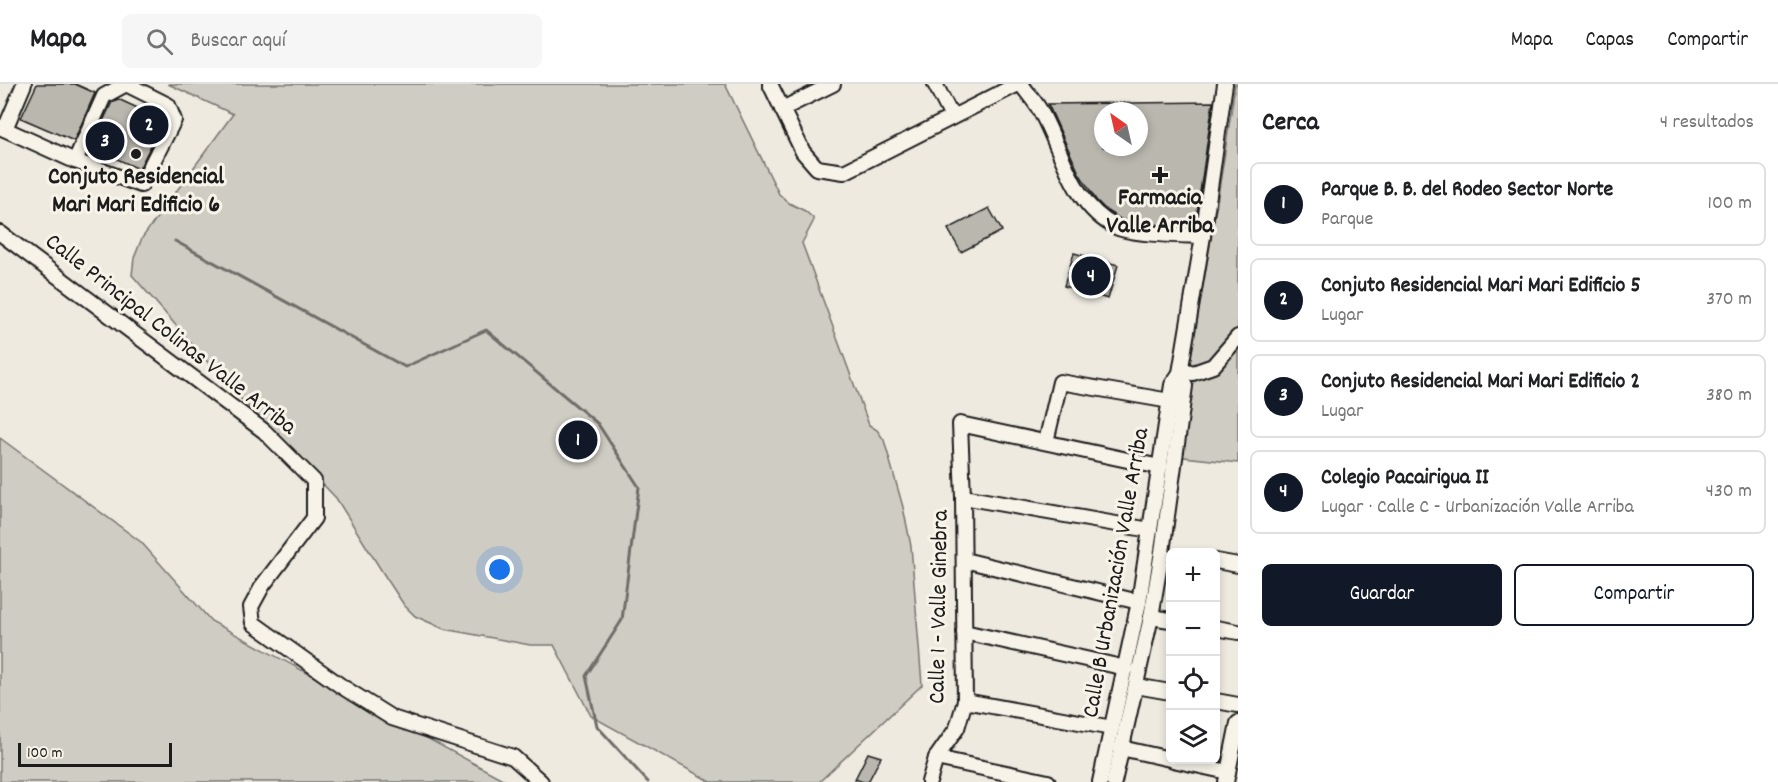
<!DOCTYPE html>
<html lang="es">
<head>
<meta charset="utf-8">
<style>
	body { margin:0; font-family:Dekko,sans-serif; background:#f6f6f6; color:#202124 }
	.controls { position:absolute; right:18px; bottom:18px; display:grid; overflow:hidden; border-radius:9px; box-shadow:0 3px 9px #0003 }
	.controls button { width:54px; height:54px; display:grid; place-items:center; padding:0; border:0; border-bottom:2px solid #e0e0e0; background:#fff; color:#202124; font:30px sans-serif }
	.compass { position:absolute; left:1094px; top:18px; width:54px; height:54px; border-radius:50%; background:#fff; box-shadow:0 3px 9px #0003; rotate:326deg }
	.scale { position:absolute; left:18px; bottom:15px; width:154px; box-sizing:border-box; padding-left:6px; border:3px solid #1c1c1c; border-top:0; font-size:16px; line-height:21px; white-space:nowrap; color:#1c1c1c; -webkit-text-stroke:4px #f7f3e8; paint-order:stroke }
	.you { position:absolute; left:500px; top:486px; width:21px; height:21px; margin:-15px; border:4px solid #fff; border-radius:50%; background:#1a73e8; box-shadow:0 0 0 9px #1a73e833 }
	.badge { display:grid; place-items:center; width:39px; height:39px; border-radius:50%; background:#111827; color:#fff; font-size:20px; font-weight:700 }
	.pin { position:absolute; translate:-50% -50%; border:3px solid #fff; box-shadow:0 2px 6px #0006 }
	.list { margin:0; padding:0; list-style:none }
	h2 { display:flex; justify-content:space-between; align-items:center; height:78px; margin:0; padding:0 24px; font-size:26px }
	h2 small { font-size:20px; font-weight:400; color:#757577 }
	.list li { display:grid; grid-template-columns:39px 1fr auto; gap:18px; align-items:center; box-sizing:border-box; height:84px; margin:0 12px 12px; padding:0 12px; border:2px solid #e0e0e0; border-radius:9px }
	.list b { display:block; font-size:22px; white-space:nowrap }
	.list p { margin:0; font-size:20px; white-space:nowrap; color:#757577 }
	.list em { font-size:20px; font-style:normal; color:#757577 }
	.actions { display:flex; gap:12px; padding:18px 24px }
	.actions a { flex:1; padding:14px 0; border:2px solid #111827; border-radius:9px; text-align:center; font-size:21px; color:#111827 }
	.actions .main { background:#111827; color:#fff }
	.icon { flex:none; width:33px; height:33px; fill:none; stroke:currentColor; stroke-width:2; stroke-linecap:round; stroke-linejoin:round }
	.map { position:relative; flex:none; width:1238px; height:698px; overflow:hidden }
	header { display:flex; align-items:center; gap:36px; box-sizing:border-box; height:84px; padding:0 30px; background:#fff; border-bottom:2px solid #e0e0e0 }
	header strong { font-size:28px }
	nav { display:flex; gap:33px; margin-inline-start:auto; font-size:21px }
	.search { width:420px; height:54px; background:#f6f6f6; display:flex; align-items:center; gap:15px; box-sizing:border-box; padding:0 21px; border-radius:9px; color:#757577; font-size:22px }
	main { display:flex }
	aside { flex:1; background:#fff }
	.map>svg:first-child { display:block }
	.green { fill:#cfccc3; stroke:#767470; stroke-width:1.5 }
	.lines { fill:none; stroke-linecap:round; stroke-linejoin:round }
	.stream { stroke:#6f6d69; stroke-width:3 }
	.building { fill:#bab7af; stroke:#1c1c1c; stroke-width:1.5; fill-rule:evenodd }
	.minor-casing { stroke:#1c1c1c; stroke-width:18 }
	.minor { stroke:#f7f3e8; stroke-width:14 }
	.poi-dot { fill:#1c1c1c; stroke:#f7f3e8; stroke-width:2 }
	.labels { text-anchor:middle; dominant-baseline:central; stroke-width:6; stroke-linejoin:round; paint-order:stroke }
	.poi-label { font-size:24px; font-weight:bold; fill:#1c1c1c; stroke:#f7f3e8 }
	.street-label { font-size:24px; fill:#1c1c1c; stroke:#f7f3e8 }
</style>
</head>
<body>
<header>
<strong>Mapa</strong>
<div class="search"><svg class="icon" aria-label="search" viewBox="0 0 24 24"><circle cx="10" cy="10" r="6"/><path d="M15 15l6 6"/></svg>Buscar aquí</div>
<nav><a>Mapa</a><a>Capas</a><a>Compartir</a></nav>
</header>
<main>
<div class="map">
<svg width="1238" height="698" viewBox="0 0 1238 698">
	<rect width="100%" height="100%" fill="#eeeae0"/>
	<filter id="ink" filterUnits="userSpaceOnUse"><feTurbulence type="fractalNoise" baseFrequency=".0167" numOctaves="2"/><feDisplacementMap in="SourceGraphic" scale="12" xChannelSelector="R" yChannelSelector="G"/><feConvolveMatrix kernelMatrix="1 2 1 2 8 2 1 2 1" color-interpolation-filters="sRGB"/></filter>
	<g filter="url(#ink)">
		<!-- green -->
		<g class="green">
			<polygon points="168,0 725,0 779,110 789,119 805,127 813,134 813,138 802,159 869,341 877,346 884,356 903,423 911,462 922,601 819,698 711,698 591,632 554,561 530,561 444,545 415,532 404,521 383,489 336,414 226,299 132,191 134,174 142,154 233,30"/>
			<path d="M1235 0H1238V379L1175 372C1194 248 1218 125 1235 0Z"/>
			<polygon points="0,354 141,458 211,537 508,698 0,698"/>
		</g>
		<g class="lines">
			<!-- stream -->
			<polyline class="stream" points="175,157 405,283 486,246 598,340 639,403 622,536 586,592 597,642 648,698"/>
		</g>
		<!-- building -->
		<g class="building">
			<polygon points="37,0 75,0 95,9 74,57 21,34"/>
			<polygon points="118,15 164,36 139,85 91,63 112,18"/>
			<path d="M1213 18 1195 143 1135 139 1120 135 1107 127 1096 116 1079 89 1048 20ZM1103 27H1139V63H1103Z"/>
			<polygon points="989,124 1002,147 961,168 948,145"/>
			<polygon points="1074,169 1118,181 1108,215 1064,202"/>
			<polygon points="868,669 881,673 868,698 863,698 855,695"/>
		</g>
		<g class="lines">
			<defs>
				<g id="minor">
					<polyline points="770,0 803,68 817,84 844,88 1018,0"/>
					<polyline points="935,0 952,33"/>
					<path d="M1021 0C1028 10 1037 19 1042 30 1063 69 1073 122 1116 143 1132 151 1184 151 1203 152"/>
					<polyline points="782,25 833,0"/>
					<polyline points="0,43 75,77 141,101 174,36 168,21 126,0 104,12 75,77"/>
					<polyline points="5,45 24,0"/>
					<polyline points="0,149 264,347 314,397 314,434 263,501 251,523 253,539 341,602 392,634 513,673 541,698"/>
					<polyline points="1181,285 1193,289 1213,282 1238,253"/>
					<polyline points="1046,358 1060,298 1170,317"/>
					<polyline points="963,413 1150,446"/>
					<polyline points="964,476 1139,518"/>
					<polyline points="1216,477 1238,481"/>
					<polyline points="1151,533 1170,536"/>
					<polyline points="1216,544 1238,548"/>
					<polyline points="964,548 1126,584"/>
					<polyline points="1136,602 1170,608"/>
					<polyline points="965,617 1112,644"/>
					<polyline points="1216,617 1238,621"/>
					<polyline points="1121,664 1170,675"/>
					<polyline points="936,674 1048,698"/>
					<polyline points="1173,676 1228,688"/>
					<polyline points="929,698 936,674 957,644 965,617 963,413 960,340 1160,383"/>
					<polyline points="1100,698 1139,518 1172,301 1180,289 1203,152 1225,0"/>
					<polyline points="1114,698 1151,533 1162,468 1185,302 1180,289"/>
					<polyline points="1226,698 1238,639"/>
				</g>
			</defs>
			<!-- minor casing -->
			<use href="#minor" class="minor-casing"/>
			<!-- minor -->
			<use href="#minor" class="minor"/>
		</g>
	</g>
	<!-- markers -->
	<g class="poi-dot">
		<circle cx="136" cy="70" r="6"/>
		<path d="M1157 82h6v6h6v6h-6v6h-6v-6h-6v-6h6z"/>
	</g>
	<g class="labels">
		<!-- poi labels -->
		<g class="poi-label">
			<text x="136" y="94">Conjuto Residencial<tspan x="136" dy="28">Mari Mari Edificio 6</tspan></text>
			<text x="1160" y="115">Farmacia<tspan x="1160" dy="28">Valle Arriba</tspan></text>
		</g>
		<!-- street labels -->
		<g class="street-label">
			<text transform="translate(170 251) rotate(38)">Calle Principal Colinas Valle Arriba</text>
			<text transform="translate(1117 489) rotate(-80)">Calle B Urbanización Valle Arriba</text>
			<text transform="translate(940 523) rotate(-89)">Calle 1 - Valle Ginebra</text>
		</g>
	</g>
</svg>
<div class="controls">
<button>+</button>
<button>−</button>
<button><svg class="icon" aria-label="locate" viewBox="0 0 24 24"><circle cx="12" cy="12" r="6"/><path d="M12 2v4M12 18v4M2 12h4M18 12h4"/></svg></button>
<button><svg class="icon" aria-label="layers" viewBox="0 0 24 24"><path d="M12 4l9 5-9 5-9-5zM3 14l9 5 9-5"/></svg></button>
</div>
<svg class="compass" viewBox="-18 -18 36 36"><path d="M0-13l5 13h-10z" fill="#e53935"/><path d="M0 13l5-13h-10z" fill="#757577"/></svg>
<div class="scale">100 m</div>
<div class="you"></div>
<div class="pin badge" style="left:578px;top:356px">1</div>
<div class="pin badge" style="left:149px;top:41px">2</div>
<div class="pin badge" style="left:105px;top:57px">3</div>
<div class="pin badge" style="left:1091px;top:192px">4</div>
</div>
<aside>
<h2>Cerca<small>4 resultados</small></h2>
<ul class="list">
<li><span class="badge">1</span><div><b>Parque B. B. del Rodeo Sector Norte</b><p>Parque</p></div><em>100 m</em></li>
<li><span class="badge">2</span><div><b>Conjuto Residencial Mari Mari Edificio 5</b><p>Lugar</p></div><em>370 m</em></li>
<li><span class="badge">3</span><div><b>Conjuto Residencial Mari Mari Edificio 2</b><p>Lugar</p></div><em>380 m</em></li>
<li><span class="badge">4</span><div><b>Colegio Pacairigua II</b><p>Lugar · Calle C - Urbanización Valle Arriba</p></div><em>430 m</em></li>
</ul>
<div class="actions"><a class="main">Guardar</a><a>Compartir</a></div>
</aside>
</main>
</body>
</html>
